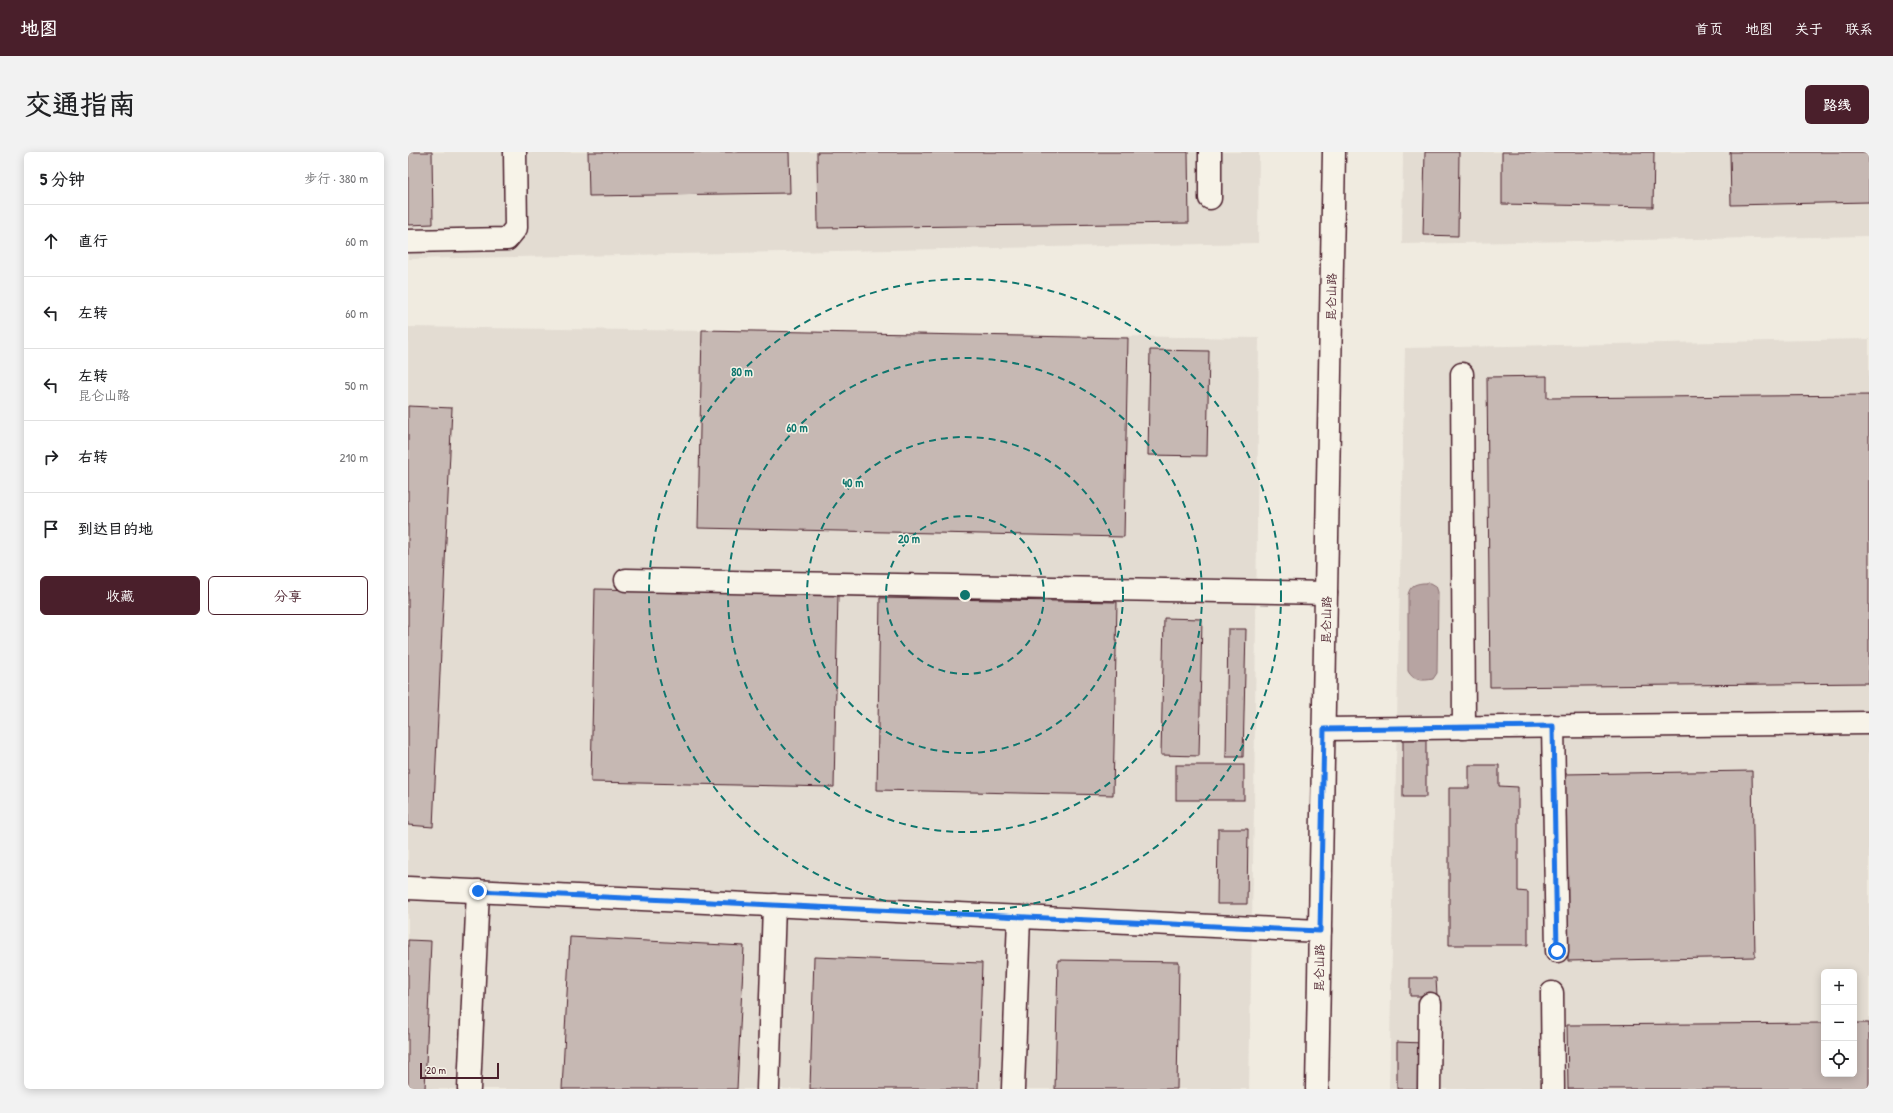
<!DOCTYPE html>
<html lang="zh">
<head>
<meta charset="utf-8">
<style>
	body { margin:0; font-family:"Patrick Hand","LXGW WenKai TC",sans-serif; background:#f2f2f2; color:#202124 }
	.controls { position:absolute; right:12px; bottom:12px; display:grid; overflow:hidden; border-radius:6px; box-shadow:0 2px 10px #0003 }
	.controls button { width:36px; height:36px; display:grid; place-items:center; padding:0; border:0; border-bottom:1px solid #e0e0e0; background:#fff; color:#202124; font:20px sans-serif }
	.scale { position:absolute; left:12px; bottom:10px; width:79px; box-sizing:border-box; padding-left:4px; border:2px solid #4a1f2b; border-top:0; font-size:11px; line-height:14px; white-space:nowrap; color:#4a1f2b; -webkit-text-stroke:3px #f7f3e8; paint-order:stroke }
	.stop { position:absolute; width:12px; height:12px; margin:-9px; border:3px solid #1a73e8; border-radius:50%; background:#fff }
	.stop.end { background:#1a73e8; border-color:#fff; box-shadow:0 1px 4px #0008 }
	.list { margin:0; padding:0; list-style:none }
	h2 { display:flex; justify-content:space-between; align-items:center; height:52px; margin:0; padding:0 16px; font-size:17px }
	h2 small { font-size:13px; font-weight:400; color:#757577 }
	.list li { display:grid; grid-template-columns:26px 1fr auto; gap:12px; align-items:center; box-sizing:border-box; height:72px; padding:0 16px; border-top:1px solid #e0e0e0 }
	.list b { display:block; font-size:15px; white-space:nowrap }
	.list p { margin:0; font-size:13px; white-space:nowrap; color:#757577 }
	.list em { font-size:13px; font-style:normal; color:#757577 }
	.actions { display:flex; gap:8px; padding:12px 16px }
	.actions a { flex:1; padding:9px 0; border:1px solid #4a1f2b; border-radius:6px; text-align:center; font-size:14px; color:#4a1f2b }
	.actions .main { background:#4a1f2b; color:#fff }
	.icon { flex:none; width:22px; height:22px; fill:none; stroke:currentColor; stroke-width:2; stroke-linecap:round; stroke-linejoin:round }
	.map { position:relative; flex:none; width:1461px; height:937px; overflow:hidden; border-radius:6px }
	header { display:flex; align-items:center; gap:24px; box-sizing:border-box; height:56px; padding:0 20px; background:#4a1f2b; color:#fff }
	header strong { font-size:19px }
	nav { display:flex; gap:22px; margin-inline-start:auto; font-size:14px }
	.intro { display:flex; align-items:center; justify-content:space-between; box-sizing:border-box; height:96px; padding:0 24px }
	h1 { margin:0; font-size:28px }
	.button { padding:10px 18px; border-radius:6px; background:#4a1f2b; color:#fff; font-size:14px; font-weight:700 }
	main { display:flex; gap:24px; padding:0 24px }
	aside { flex:1; background:#fff; border-radius:6px; box-shadow:0 2px 10px #0003 }
	.map>svg:first-child { display:block }
	.built { fill:#e3dcd2; fill-rule:evenodd }
	.water { fill:#b7a4a2; stroke:#8b6f72 }
	.building { fill:#c6b8b3; stroke:#4a1f2b }
	.lines { fill:none; stroke-linecap:round; stroke-linejoin:round }
	.minor-casing { stroke:#4a1f2b; stroke-width:25 }
	.minor { stroke:#f7f3e8; stroke-width:22 }
	.route { stroke:#1a73e8; stroke-width:5 }
	.ring { fill:none; stroke:#0f766e; stroke-width:2; stroke-dasharray:7 5 }
	.labels { text-anchor:middle; dominant-baseline:central; stroke-width:3; stroke-linejoin:round; paint-order:stroke }
	.street-label { font-size:12px; fill:#4a1f2b; stroke:#f7f3e8 }
	.centre { fill:#0f766e; stroke:#f7f3e8; stroke-width:2 }
	.ring-label { font-size:12px; text-anchor:middle; font-weight:bold; fill:#0f766e; stroke:#f7f3e8; stroke-width:3; stroke-linejoin:round; paint-order:stroke }
</style>
</head>
<body>
<header>
<strong>地图</strong>
<nav><a>首页</a><a>地图</a><a>关于</a><a>联系</a></nav>
</header>
<div class="intro"><h1>交通指南</h1><a class="button">路线</a></div>
<main>
<aside>
<h2>5 分钟<small>步行 · 380 m</small></h2>
<ul class="list">
<li><svg class="icon" aria-label="ahead" viewBox="0 0 24 24"><path d="M12 20V5M6 11l6-6 6 6"/></svg><div><b>直行</b></div><em>60 m</em></li>
<li><svg class="icon" aria-label="left" viewBox="0 0 24 24"><path d="M17 20v-9H6M10 6l-5 5 5 5"/></svg><div><b>左转</b></div><em>60 m</em></li>
<li><svg class="icon" aria-label="left" viewBox="0 0 24 24"><path d="M17 20v-9H6M10 6l-5 5 5 5"/></svg><div><b>左转</b><p>昆仑山路</p></div><em>50 m</em></li>
<li><svg class="icon" aria-label="right" viewBox="0 0 24 24"><path d="M7 20v-9h11M14 6l5 5-5 5"/></svg><div><b>右转</b></div><em>210 m</em></li>
<li><svg class="icon" aria-label="arrive" viewBox="0 0 24 24"><path d="M6 21V4h12l-3 4 3 4H6"/></svg><div><b>到达目的地</b></div></li>
</ul>
<div class="actions"><a class="main">收藏</a><a>分享</a></div>
</aside>
<div class="map">
<svg width="1461" height="937" viewBox="0 0 1461 937">
	<rect width="100%" height="100%" fill="#f0ebe0"/>
	<filter id="ink" filterUnits="userSpaceOnUse"><feTurbulence type="fractalNoise" baseFrequency=".025" numOctaves="2"/><feDisplacementMap in="SourceGraphic" scale="8" xChannelSelector="R" yChannelSelector="G"/><feConvolveMatrix kernelMatrix="1 2 1 2 8 2 1 2 1" color-interpolation-filters="sRGB"/></filter>
	<g filter="url(#ink)">
		<!-- built -->
		<g class="built">
			<polygon points="0,0 851,0 850,91 0,107"/>
			<polygon points="995,0 1461,0 1461,84 994,92"/>
			<polygon points="0,175 851,186 846,657 841,937 0,937"/>
			<path d="M1461 187V937H981L997 196ZM1416 820H1446V922H1416Z"/>
		</g>
		<!-- water -->
		<path class="water" d="M1015 431H1023L1028 434 1030 440 1029 521 1025 527C1015 529 1005 529 1000 519V443C1002 434 1006 432 1015 431Z"/>
		<!-- building -->
		<g class="building">
			<polygon points="0,0 24,0 25,72 0,73"/>
			<polygon points="180,0 381,0 382,41 181,44"/>
			<polygon points="409,0 780,0 781,71 410,76"/>
			<polygon points="1017,0 1051,0 1050,84 1015,83"/>
			<polygon points="1094,0 1246,0 1245,55 1094,52"/>
			<polygon points="1322,0 1461,0 1461,50 1323,53"/>
			<polygon points="294,178 720,186 716,385 290,376"/>
			<polygon points="742,198 801,199 799,304 740,303"/>
			<polygon points="1139,224 1139,246 1461,243 1461,531 1082,535 1079,225"/>
			<polygon points="0,254 44,256 25,675 0,673"/>
			<polygon points="187,437 430,442 426,635 183,630"/>
			<polygon points="472,446 709,450 705,643 469,638"/>
			<polygon points="756,466 794,467 791,604 753,603"/>
			<polygon points="820,477 838,477 835,605 818,605"/>
			<rect x="995" y="583" width="23" height="62"/>
			<rect x="768" y="613" width="68" height="35"/>
			<polygon points="1061,613 1091,613 1091,634 1110,635 1110,739 1120,740 1120,793 1041,793 1041,636 1061,636"/>
			<polygon points="1344,619 1347,805 1160,809 1156,622"/>
			<polygon points="810,677 840,677 839,752 809,752"/>
			<polygon points="162,785 336,794 329,937 154,937"/>
			<polygon points="0,788 23,789 17,937 0,937"/>
			<polygon points="406,805 574,811 570,937 402,937"/>
			<polygon points="650,808 771,810 769,937 647,937"/>
			<polygon points="1002,826 1028,826 1029,844 1002,844"/>
			<polygon points="1416,871 1416,922 1446,922 1446,871 1461,871 1461,937 1160,937 1159,873"/>
			<polygon points="989,890 1016,891 1015,937 989,937"/>
		</g>
		<g class="lines">
			<defs>
				<g id="minor">
					<polyline points="802,0 802,46"/>
					<polyline points="0,89 99,87 108,76 107,0"/>
					<polyline points="1054,222 1056,576"/>
					<polyline points="218,428 918,441"/>
					<polyline points="1145,574 1149,799"/>
					<polyline points="916,577 1461,571"/>
					<polyline points="0,736 912,779"/>
					<polyline points="1144,841 1145,937"/>
					<polyline points="61,937 70,739"/>
					<polyline points="360,937 366,753"/>
					<polyline points="605,937 611,765"/>
					<polyline points="909,937 926,0"/>
					<polyline points="1021,937 1022,852"/>
				</g>
			</defs>
			<!-- minor casing -->
			<use href="#minor" class="minor-casing"/>
			<!-- minor -->
			<use href="#minor" class="minor"/>
		</g>
	</g>
	<g class="lines" filter="url(#ink)">
		<!-- route -->
		<polyline class="route" points="70,739 912,779 916,577 1145,574 1149,799"/>
	</g>
	<!-- distance rings -->
	<g class="ring">
		<circle cx="557" cy="443" r="79"/>
		<circle cx="557" cy="443" r="158"/>
		<circle cx="557" cy="443" r="237"/>
		<circle cx="557" cy="443" r="316"/>
	</g>
	<g class="labels">
		<!-- street labels -->
		<g class="street-label">
			<text transform="translate(923 145) rotate(-89)">昆仑山路</text>
			<text transform="translate(918 468) rotate(-89)">昆仑山路</text>
			<text transform="translate(911 816) rotate(-89)">昆仑山路</text>
		</g>
	</g>
	<circle cx="557" cy="443" r="6" class="centre"/>
	<g class="ring-label">
		<text x="334" y="224">80 m</text>
		<text x="389" y="280">60 m</text>
		<text x="445" y="335">40 m</text>
		<text x="501" y="391">20 m</text>
	</g>
</svg>
<div class="controls">
<button>+</button>
<button>−</button>
<button><svg class="icon" aria-label="locate" viewBox="0 0 24 24"><circle cx="12" cy="12" r="6"/><path d="M12 2v4M12 18v4M2 12h4M18 12h4"/></svg></button>
</div>
<div class="scale">20 m</div>
<div class="stop" style="left:1149px;top:799px"></div>
<div class="stop end" style="left:70px;top:739px"></div>
</div>
</main>
</body>
</html>
